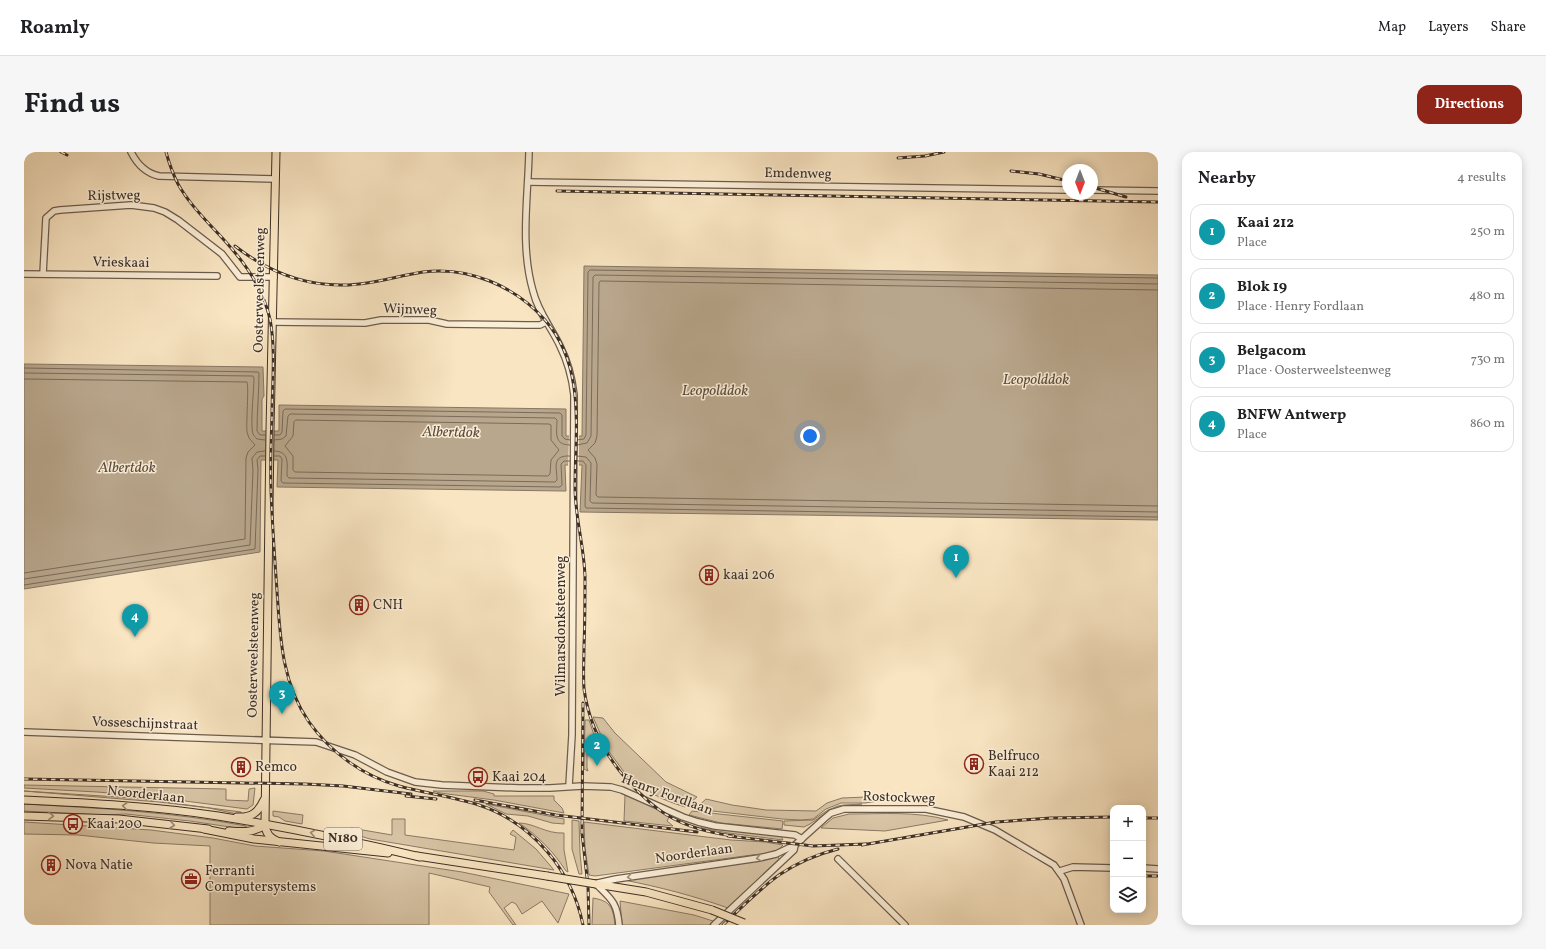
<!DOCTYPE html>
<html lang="en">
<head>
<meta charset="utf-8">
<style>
	body { margin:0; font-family:Vollkorn,serif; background:#f6f6f6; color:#202124 }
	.controls { position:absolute; right:12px; bottom:12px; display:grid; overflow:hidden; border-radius:8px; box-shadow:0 2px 10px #0003 }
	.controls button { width:36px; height:36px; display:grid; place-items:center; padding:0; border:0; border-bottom:1px solid #e0e0e0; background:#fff; color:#202124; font:20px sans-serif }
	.compass { position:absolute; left:1038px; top:12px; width:36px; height:36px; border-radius:50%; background:#fff; box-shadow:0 2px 10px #0003; rotate:180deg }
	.you { position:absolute; left:786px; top:284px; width:14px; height:14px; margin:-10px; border:3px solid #fff; border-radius:50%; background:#1a73e8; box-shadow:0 0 0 6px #1a73e833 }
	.badge { display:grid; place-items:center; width:26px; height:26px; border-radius:50%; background:#8f2418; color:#fff; font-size:13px; font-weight:700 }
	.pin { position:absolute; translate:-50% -33px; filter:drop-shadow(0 1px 2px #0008) }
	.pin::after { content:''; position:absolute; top:21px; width:14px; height:12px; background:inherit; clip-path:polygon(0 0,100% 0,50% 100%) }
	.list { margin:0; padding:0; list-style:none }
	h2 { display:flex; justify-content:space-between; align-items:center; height:52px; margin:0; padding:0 16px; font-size:17px }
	h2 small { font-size:13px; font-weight:400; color:#757577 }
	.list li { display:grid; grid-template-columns:26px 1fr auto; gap:12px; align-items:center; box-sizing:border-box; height:56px; margin:0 8px 8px; padding:0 8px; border:1px solid #e0e0e0; border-radius:12px }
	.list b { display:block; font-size:15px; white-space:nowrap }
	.list p { margin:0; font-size:13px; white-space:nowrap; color:#757577 }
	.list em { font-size:13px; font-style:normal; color:#757577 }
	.icon { flex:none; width:22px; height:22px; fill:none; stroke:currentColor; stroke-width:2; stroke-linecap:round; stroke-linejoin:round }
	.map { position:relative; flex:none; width:1134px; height:773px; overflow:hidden; border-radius:12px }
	header { display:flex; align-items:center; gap:24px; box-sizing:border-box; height:56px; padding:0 20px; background:#fff; border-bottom:1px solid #e0e0e0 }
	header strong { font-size:19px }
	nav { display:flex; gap:22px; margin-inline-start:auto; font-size:14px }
	.intro { display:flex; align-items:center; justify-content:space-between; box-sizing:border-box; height:96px; padding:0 24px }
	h1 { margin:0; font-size:28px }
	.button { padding:10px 18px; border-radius:12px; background:#8f2418; color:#fff; font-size:14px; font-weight:700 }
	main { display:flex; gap:24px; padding:0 24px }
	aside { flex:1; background:#fff; border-radius:12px; box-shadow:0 2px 10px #0003 }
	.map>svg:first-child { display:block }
	.green { fill:#d9c6a7; stroke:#8b7a66 }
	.water { fill:#b9a78d; stroke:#877764 }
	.pier { fill:#f9e5c2 }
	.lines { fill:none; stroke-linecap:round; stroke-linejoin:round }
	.shore { stroke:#7b6b5a; stroke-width:1 }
	.minor-casing { stroke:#6c5c4d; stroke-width:8 }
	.major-casing { stroke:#3d2f26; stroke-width:9 }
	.minor { stroke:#fbeed7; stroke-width:5.5 }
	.major { stroke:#f9e5c2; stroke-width:7 }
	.rail-casing { stroke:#3d2f26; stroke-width:3 }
	.rail { stroke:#fbeed7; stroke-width:1.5; stroke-dasharray:4.5; stroke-linecap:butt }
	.major-bridge-casing { stroke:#3d2f26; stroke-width:9; stroke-linecap:butt }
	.major-bridge { stroke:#f9e5c2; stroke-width:7 }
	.oneway { stroke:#9b8a74 }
	.oneway2 { stroke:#9c8e7e }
	.labels { text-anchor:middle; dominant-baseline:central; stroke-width:3; stroke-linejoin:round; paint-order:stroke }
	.shield { fill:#fbeed7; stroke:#76685b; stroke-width:1 }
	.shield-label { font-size:13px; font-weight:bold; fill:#3d2f26 }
	.street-label { font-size:14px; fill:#3d2f26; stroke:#fbeed7 }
	.poi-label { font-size:14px; fill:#3d2f26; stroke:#fbeed7; text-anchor:start }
	.water-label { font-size:15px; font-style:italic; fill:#5c4d40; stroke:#fbeed7 }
</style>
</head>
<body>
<header>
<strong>Roamly</strong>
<nav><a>Map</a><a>Layers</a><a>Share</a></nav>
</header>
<div class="intro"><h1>Find us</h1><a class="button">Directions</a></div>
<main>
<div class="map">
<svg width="1134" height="773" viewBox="0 0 1134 773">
	<rect width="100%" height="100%" fill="#f9e5c2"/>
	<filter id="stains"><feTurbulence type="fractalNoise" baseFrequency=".005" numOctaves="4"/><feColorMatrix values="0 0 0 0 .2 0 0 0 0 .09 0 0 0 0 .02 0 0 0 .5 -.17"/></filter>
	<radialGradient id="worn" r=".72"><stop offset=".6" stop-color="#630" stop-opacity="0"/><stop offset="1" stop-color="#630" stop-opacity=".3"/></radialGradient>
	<!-- green -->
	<g class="green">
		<path d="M569 565 579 566 591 581 642 630 673 645 661 655C649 651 636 647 625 639 619 635 614 627 606 628L583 597Z"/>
		<polygon points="561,568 565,568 572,589 563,589 563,616 564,619 560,617"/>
		<polygon points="0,633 202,637 202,648 224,649 225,637 231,636 229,653 223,657 122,644 73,640 0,636"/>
		<polygon points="0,639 110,646 217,660 217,663 185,656 135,650"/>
		<polygon points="409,639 459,639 470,642 470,644 530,644 530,648 538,656 540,661 470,648 416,641"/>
		<polygon points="601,643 618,649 646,663 643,669 649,674 600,669"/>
		<polygon points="867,644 867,647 841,651 817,651 802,657 789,667 777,668 758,667 671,657 682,647 708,653 742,658 792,659 803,651 818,646"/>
		<path d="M0 652C74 656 149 660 222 674V675L219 677 166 669 102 662 78 663 0 659Z"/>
		<polygon points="462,652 540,667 540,672 528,671 504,664 482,662"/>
		<polygon points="838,652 814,655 805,659 786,672 780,675 760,673 760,669 789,668 804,658 814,654 820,653"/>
		<polygon points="249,659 279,663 278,672 261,669 255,665 249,664"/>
		<polygon points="668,659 759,669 758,677 697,671 665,663"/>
		<path d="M825 662C858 662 892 659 924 668L861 679 797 676 809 666Z"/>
		<polygon points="368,667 381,667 381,683 490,698 492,685 486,682 489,678 512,697 530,718 346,687 326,681 327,676 368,683"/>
		<polygon points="548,668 555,669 556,701 558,722 555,722 548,697"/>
		<polygon points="0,670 127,678 189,686 231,694 300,699 438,720 545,742 534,771 518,749 498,762 492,752 488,750 480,756 492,773 489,773 465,740 466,735 405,721 405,773 186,773 186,694 129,691 54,683 0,682"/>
		<path d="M560 670 707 688 741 690 759 693C754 701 737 702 728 703L571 724 565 723 561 696Z"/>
		<path d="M495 671C510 671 522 682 540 681V698L544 720 542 719C529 699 514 684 495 671Z"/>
		<polygon points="678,674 757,684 759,688 704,681 677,676"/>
		<path d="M754 704 755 707 704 756C670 744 636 735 600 728L740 708Z"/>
		<path d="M569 746C587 749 589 756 591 773H568Z"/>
		<polygon points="596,749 670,763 689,769 685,773 598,773"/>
	</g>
	<!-- water -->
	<polygon class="water" points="560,114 1134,123 1134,368 556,360 558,313 541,313 542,339 539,339 253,335 254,308 237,308 236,400 0,437 0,212 239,215 240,244 238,247 238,279 255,279 255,253 542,257 542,284 558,284"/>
	<!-- pier -->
	<polygon class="pier" points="545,283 555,283 555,314 544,314"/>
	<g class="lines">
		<!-- shore -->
		<g class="shore">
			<polyline points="1134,138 576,129 575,131 573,284 571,291 564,298 571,306 573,312 572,343 574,345 1134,354"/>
			<path d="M0 216 234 220 235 221C235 241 233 259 233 279L236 283H241"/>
			<path d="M0 221 229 224 230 226C230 238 226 272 229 282 230 284 231 285 233 287L241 288"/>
			<path d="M0 227 223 230C225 236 222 270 223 280L225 286 231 293 224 300 222 306 221 387 0 421"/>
			<polygon points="272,268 525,272 527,273 527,288 535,298 527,308 526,322 524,324 271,320 269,318 269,304 261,294 269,284 270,270"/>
			<polyline points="250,283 256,283 258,280 259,259 261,257 536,261 538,263 538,284 541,287 546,288"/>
			<path d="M250 288 258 287 262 284 264 264 266 262 531 266 533 268C533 280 529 293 546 293"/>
			<polyline points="553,288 560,287 562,283 564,120 566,118 1134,126"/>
			<polyline points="553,293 563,291 567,284 569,125 571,123 1134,132"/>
			<path d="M250 299C266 299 263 312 263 324L265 326 531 330 533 328C533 316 527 303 546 304"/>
			<polyline points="250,304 256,304 258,307 257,329 259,331 536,335 538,333 537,312 540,309 546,309"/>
			<polyline points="553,304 562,305 567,311 566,349 568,351 1134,360"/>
			<polyline points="553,309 559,309 562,313 561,354 562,356 1134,365"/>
			<polyline points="0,427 226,393 229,318 228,306 233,300 241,299"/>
			<polyline points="0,433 231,397 234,317 233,308 236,304 241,304"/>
		</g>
		<defs>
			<g id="minor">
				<path d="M107 0C113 12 121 21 135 24L251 27"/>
				<path d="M505 0C504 46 496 94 509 139 514 160 527 175 536 194 544 210 548 225 550 243L548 583 545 634"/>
				<polyline points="504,30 1044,38"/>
				<polyline points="1068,38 1134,39"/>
				<polyline points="0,122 193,124"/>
				<polyline points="19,122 22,66 30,59 36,58 107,53 130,56 141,60 154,68 198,102 216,125 250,125"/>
				<polyline points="248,170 341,171 357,168 405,168 423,172 503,173 516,173 522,170"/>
				<polyline points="0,580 292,590 331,603 363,620 391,630 418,633 495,636 526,636 558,634 587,635 598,638 659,665 674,670 691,674 771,683 778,687"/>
				<polyline points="814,707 881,773"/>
				<polyline points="1119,716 1134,717"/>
				<polyline points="1036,719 1049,715 1089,716"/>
				<polyline points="574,731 592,727 735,706 752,702 771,693"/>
				<path d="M572 732C587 747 593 750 595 773"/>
				<polyline points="690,773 770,698 771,693 801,666 807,661 820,657 902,657 940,665 971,678 1030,713 1040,727 1057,773"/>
			</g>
			<g id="major">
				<path d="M252 0 246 278 241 673C242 682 246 686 255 690"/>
				<path d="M0 648C65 651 130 654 194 664 261 675 329 689 396 705"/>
				<polyline points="0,664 95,667 184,677"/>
				<path d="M213 665C227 666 234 661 240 648"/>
				<polyline points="180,677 230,687 364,701"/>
				<path d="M205 679C218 680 229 681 241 673"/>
				<polyline points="393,704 523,724"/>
				<polyline points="572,732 622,740 688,758"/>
			</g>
		</defs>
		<!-- minor casing -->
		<use href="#minor" class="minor-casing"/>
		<!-- major casing -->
		<use href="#major" class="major-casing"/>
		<!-- minor -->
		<use href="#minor" class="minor"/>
		<!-- major -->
		<use href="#major" class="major"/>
		<defs>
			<g id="rail">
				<polyline points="37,0 43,3"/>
				<path d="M142 0C145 11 149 22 154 32 163 48 175 61 187 74 214 102 237 129 246 167 252 199 248 233 248 265 247 289 246 313 247 338 248 367 250 396 252 425 256 476 255 527 285 570 307 601 339 624 375 634 401 641 429 645 455 653 509 671 548 719 559 773"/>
				<polyline points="874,6 901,4 920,0"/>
				<polyline points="987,19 1015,22 1044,29"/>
				<polyline points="1068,35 1102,45"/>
				<polyline points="533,39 1134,50"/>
				<path d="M211 94C243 119 279 134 320 133 347 133 372 124 399 120 444 114 491 134 521 168 562 215 551 278 551 335 551 365 560 394 561 424 561 447 561 471 560 494 560 509 559 523 560 537 565 573 580 602 604 629 616 642 628 654 643 663 663 675 686 681 710 684"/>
				<polyline points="559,551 558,681 564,734 565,773"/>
				<polyline points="0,627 281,632 319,634 387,642"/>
				<polyline points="382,644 412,647"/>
				<polyline points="451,648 532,663 673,680"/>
				<polyline points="1119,666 1134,666"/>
				<polyline points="704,684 789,694 842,692"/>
				<polyline points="838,693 972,670 1027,666 1089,665"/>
				<polyline points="1119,724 1134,724"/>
				<path d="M699 773C738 736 759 711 814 697"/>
			</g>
		</defs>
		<!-- rail casing -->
		<use href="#rail" class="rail-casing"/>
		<!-- rail -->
		<use href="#rail" class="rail"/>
		<defs>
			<g id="major-bridge">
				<polyline points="523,724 572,732"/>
				<polyline points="688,758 720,771"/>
			</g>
		</defs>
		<!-- major-bridge casing -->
		<use href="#major-bridge" class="major-bridge-casing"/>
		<!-- major-bridge -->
		<use href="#major-bridge" class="major-bridge"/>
	</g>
	<!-- one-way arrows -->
	<defs><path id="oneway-chevron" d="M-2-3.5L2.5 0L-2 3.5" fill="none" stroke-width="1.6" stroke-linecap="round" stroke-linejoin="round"/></defs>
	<g class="oneway">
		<use href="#oneway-chevron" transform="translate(101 654) rotate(-175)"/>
		<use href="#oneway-chevron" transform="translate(27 664) rotate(1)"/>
		<use href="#oneway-chevron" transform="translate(148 673) rotate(7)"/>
		<use href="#oneway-chevron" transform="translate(289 681) rotate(-170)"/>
	</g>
	<g class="oneway2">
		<use href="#oneway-chevron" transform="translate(735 706) rotate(170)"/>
		<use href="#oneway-chevron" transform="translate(606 725) rotate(172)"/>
	</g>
	<!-- icons -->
	<defs>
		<symbol id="building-ring" viewBox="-11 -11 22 22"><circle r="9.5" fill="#fbeed7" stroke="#8f2418" stroke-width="1.5"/><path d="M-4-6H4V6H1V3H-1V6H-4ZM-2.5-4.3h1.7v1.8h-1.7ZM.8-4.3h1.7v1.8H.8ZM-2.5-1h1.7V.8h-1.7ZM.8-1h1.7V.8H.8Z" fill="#8f2418"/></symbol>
		<symbol id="bus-ring" viewBox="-11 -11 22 22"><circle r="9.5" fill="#fbeed7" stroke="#8f2418" stroke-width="1.5"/><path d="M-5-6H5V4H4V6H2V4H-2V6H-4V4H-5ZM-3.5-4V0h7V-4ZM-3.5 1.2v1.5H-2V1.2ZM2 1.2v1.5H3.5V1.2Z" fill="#8f2418"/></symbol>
		<symbol id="office-ring" viewBox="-11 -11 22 22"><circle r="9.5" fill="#fbeed7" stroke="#8f2418" stroke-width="1.5"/><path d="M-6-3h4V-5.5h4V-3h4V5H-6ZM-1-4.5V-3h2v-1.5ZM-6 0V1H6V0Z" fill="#8f2418"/></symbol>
	</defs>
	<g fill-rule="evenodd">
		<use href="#building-ring" x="674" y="412" width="22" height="22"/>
		<use href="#building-ring" x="324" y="442" width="22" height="22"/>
		<use href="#building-ring" x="939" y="601" width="22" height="22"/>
		<use href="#building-ring" x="206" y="604" width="22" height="22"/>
		<use href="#bus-ring" x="443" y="614" width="22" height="22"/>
		<use href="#bus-ring" x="38" y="661" width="22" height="22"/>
		<use href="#building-ring" x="16" y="702" width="22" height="22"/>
		<use href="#office-ring" x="156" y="716" width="22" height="22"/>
	</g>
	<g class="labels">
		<!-- shield labels -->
		<rect class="shield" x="300" y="676" width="38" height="22" rx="3"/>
		<g class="shield-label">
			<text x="319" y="687">N180</text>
		</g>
		<!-- street labels -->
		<g class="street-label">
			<text transform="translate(774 22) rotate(1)">Emdenweg</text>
			<text transform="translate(90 44) rotate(-1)">Rijstweg</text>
			<text transform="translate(97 111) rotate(1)">Vrieskaai</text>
			<text transform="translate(236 138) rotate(-89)">Oosterweelsteenweg</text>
			<text transform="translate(386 158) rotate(2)">Wijnweg</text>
			<text transform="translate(537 474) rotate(-90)">Wilmarsdonksteenweg</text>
			<text transform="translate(230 503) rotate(-89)">Oosterweelsteenweg</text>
			<text transform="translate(121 572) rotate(2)">Vosseschijnstraat</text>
			<text transform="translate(122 643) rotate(6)">Noorderlaan</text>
			<text transform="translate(643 643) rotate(20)">Henry Fordlaan</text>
			<text transform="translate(875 646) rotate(2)">Rostockweg</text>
			<text transform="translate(670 702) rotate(-8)">Noorderlaan</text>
		</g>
		<!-- poi labels -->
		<g class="poi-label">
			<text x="699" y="423">kaai 206</text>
			<text x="349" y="453">CNH</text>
			<text x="964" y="604">Belfruco<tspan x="964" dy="16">Kaai 212</tspan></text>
			<text x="231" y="615">Remco</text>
			<text x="468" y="625">Kaai 204</text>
			<text x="63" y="672">Kaai 200</text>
			<text x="41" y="713">Nova Natie</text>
			<text x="181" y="719">Ferranti<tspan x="181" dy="16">Computersystems</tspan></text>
		</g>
		<!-- water labels -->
		<g class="water-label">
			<text x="1012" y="228">Leopolddok</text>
			<text x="691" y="239">Leopolddok</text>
			<text transform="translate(427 281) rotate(1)">Albertdok</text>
			<text x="103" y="316">Albertdok</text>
		</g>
	</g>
	<rect width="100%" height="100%" filter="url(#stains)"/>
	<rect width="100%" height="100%" fill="url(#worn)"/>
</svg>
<div class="controls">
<button>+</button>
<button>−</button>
<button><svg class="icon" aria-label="layers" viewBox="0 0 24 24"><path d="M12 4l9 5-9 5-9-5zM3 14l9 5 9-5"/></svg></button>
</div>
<svg class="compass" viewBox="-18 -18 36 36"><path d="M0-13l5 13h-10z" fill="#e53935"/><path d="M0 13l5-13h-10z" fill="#757577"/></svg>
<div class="you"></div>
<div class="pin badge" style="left:932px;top:426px;background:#0f9aa8">1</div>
<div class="pin badge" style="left:573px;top:614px;background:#0f9aa8">2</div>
<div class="pin badge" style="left:258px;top:562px;background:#0f9aa8">3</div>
<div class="pin badge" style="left:111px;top:485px;background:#0f9aa8">4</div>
</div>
<aside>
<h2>Nearby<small>4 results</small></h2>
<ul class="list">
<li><span class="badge" style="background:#0f9aa8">1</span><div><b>Kaai 212</b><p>Place</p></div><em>250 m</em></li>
<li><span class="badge" style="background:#0f9aa8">2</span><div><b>Blok 19</b><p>Place · Henry Fordlaan</p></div><em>480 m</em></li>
<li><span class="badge" style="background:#0f9aa8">3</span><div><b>Belgacom</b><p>Place · Oosterweelsteenweg</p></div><em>730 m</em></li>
<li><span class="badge" style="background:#0f9aa8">4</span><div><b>BNFW Antwerp</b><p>Place</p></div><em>860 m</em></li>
</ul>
</aside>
</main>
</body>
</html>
